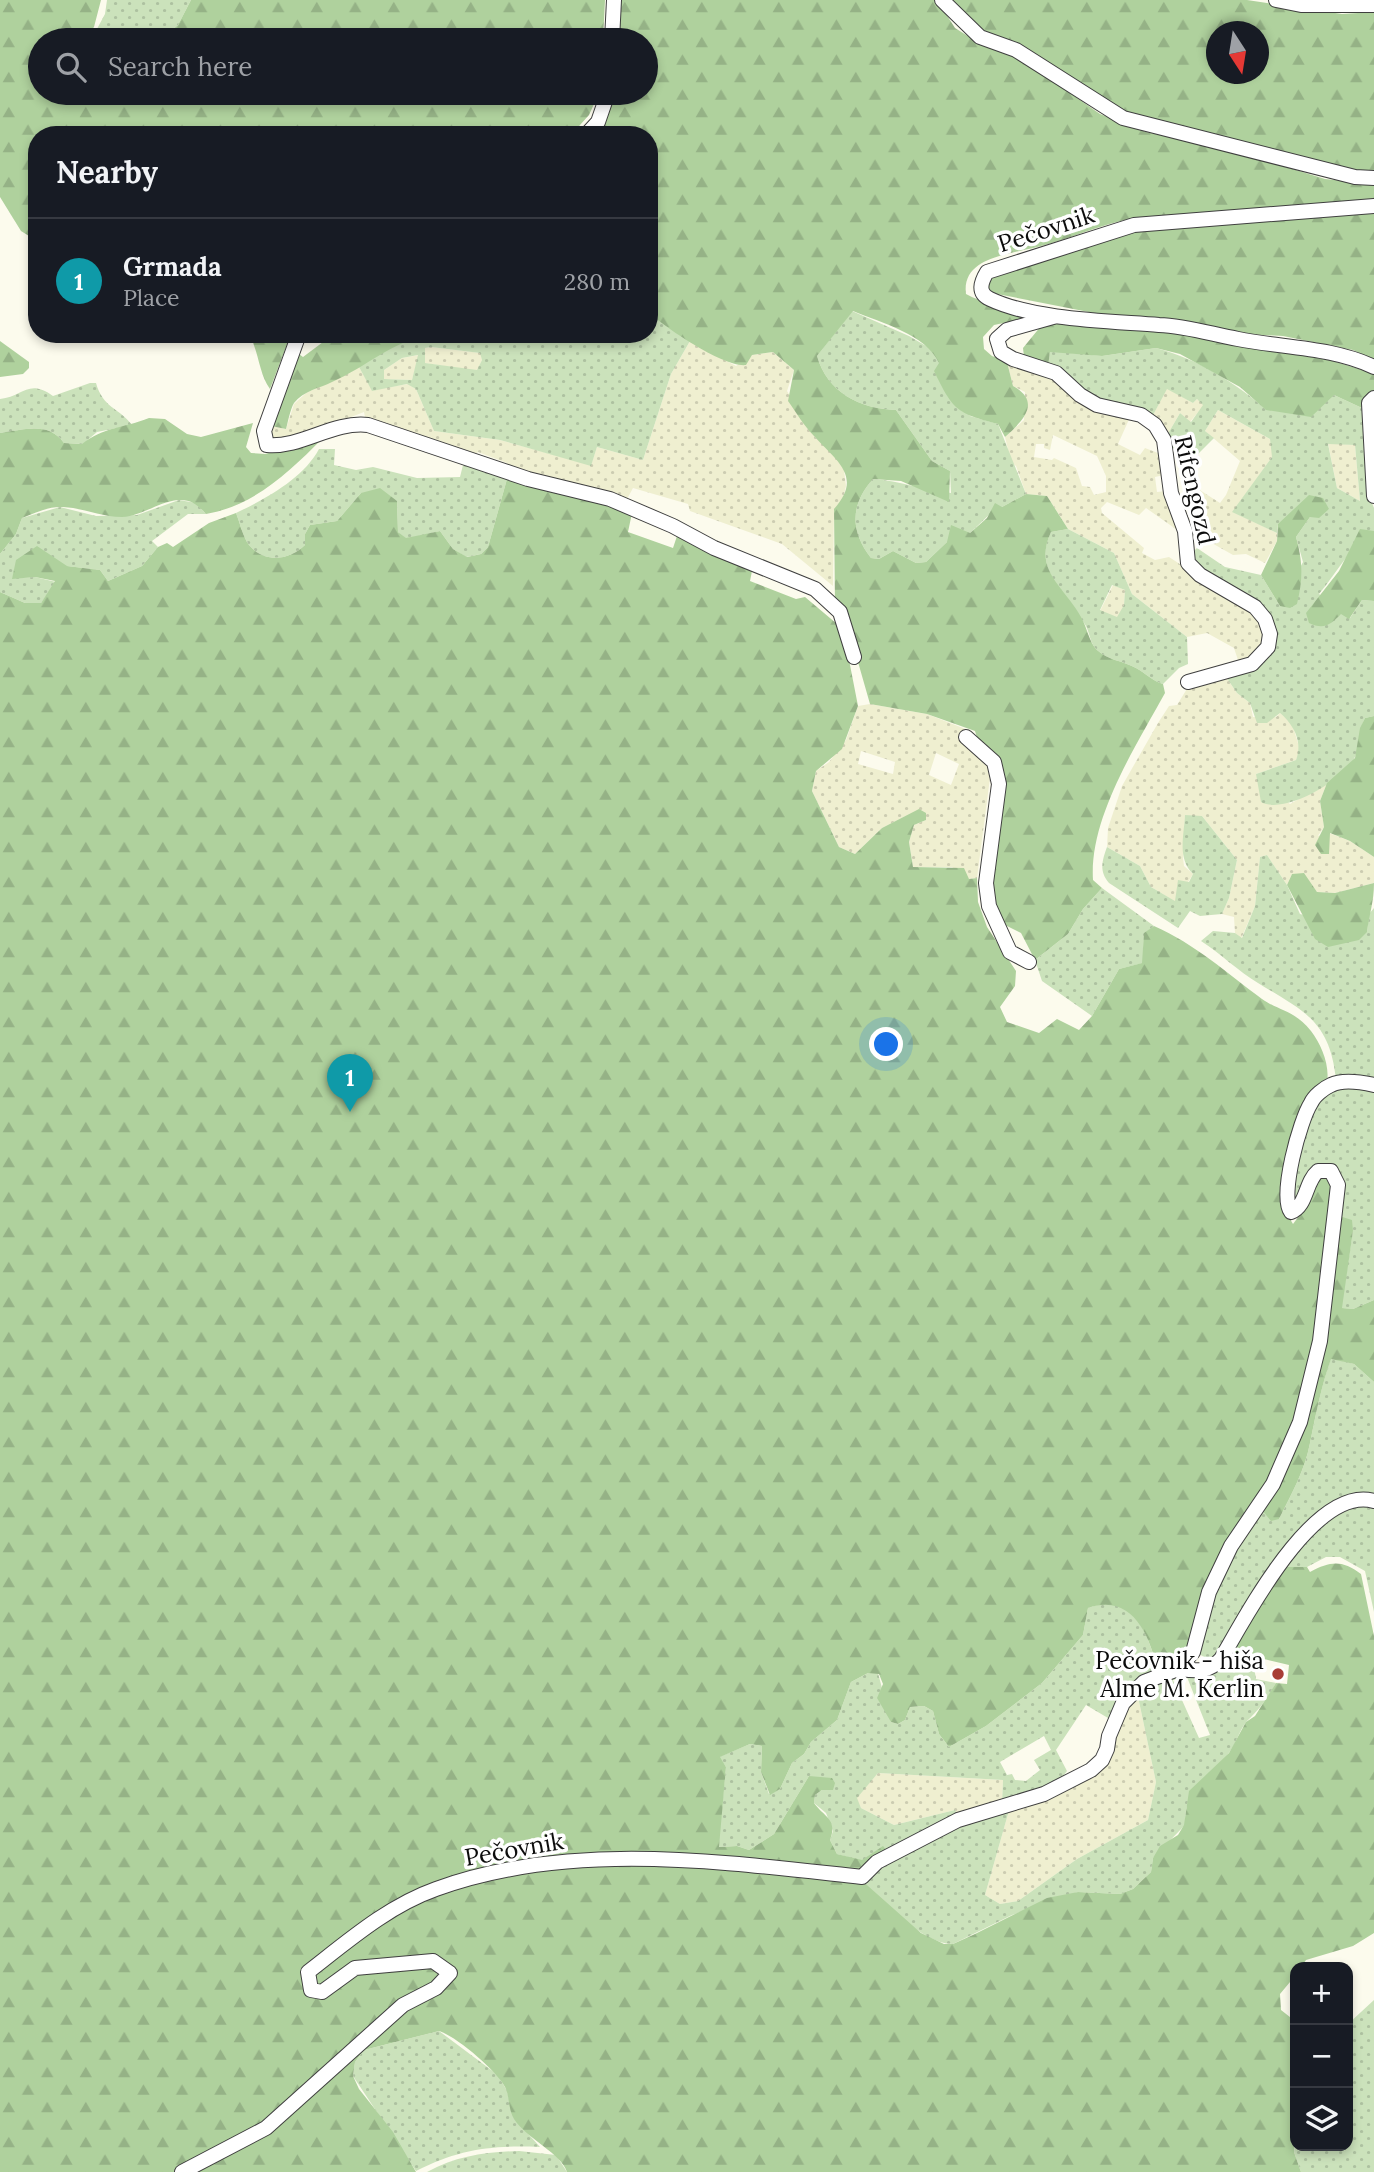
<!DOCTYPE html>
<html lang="en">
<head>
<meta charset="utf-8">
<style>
	body { margin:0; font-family:Lora,serif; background:#242831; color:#f1f3f6 }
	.controls { position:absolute; right:21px; bottom:21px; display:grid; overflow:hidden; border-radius:14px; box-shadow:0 4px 10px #0003 }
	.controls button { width:63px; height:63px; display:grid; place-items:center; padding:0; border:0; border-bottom:2px solid #363941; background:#171b24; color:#f1f3f6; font:35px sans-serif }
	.compass { position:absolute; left:1206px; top:21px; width:63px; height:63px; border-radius:50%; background:#171b24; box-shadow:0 4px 10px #0003; rotate:168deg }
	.you { position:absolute; left:887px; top:1045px; width:24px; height:24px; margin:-18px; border:5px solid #fff; border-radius:50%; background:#1a73e8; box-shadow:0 0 0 10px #1a73e833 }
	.badge { display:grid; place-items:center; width:46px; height:46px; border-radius:50%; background:#d0a1a0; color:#fff; font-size:23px; font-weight:700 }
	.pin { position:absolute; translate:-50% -58px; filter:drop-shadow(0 2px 4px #0008) }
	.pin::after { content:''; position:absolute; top:37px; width:24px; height:21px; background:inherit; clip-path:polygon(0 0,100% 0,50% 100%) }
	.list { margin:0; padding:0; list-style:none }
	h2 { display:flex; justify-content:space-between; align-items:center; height:91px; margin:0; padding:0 28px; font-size:30px }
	h2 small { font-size:23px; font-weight:400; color:#9ea1a6 }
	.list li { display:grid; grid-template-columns:46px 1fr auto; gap:21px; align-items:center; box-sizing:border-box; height:126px; padding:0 28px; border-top:2px solid #363941 }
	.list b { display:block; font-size:26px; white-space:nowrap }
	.list p { margin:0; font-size:23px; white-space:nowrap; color:#9ea1a6 }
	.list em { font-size:23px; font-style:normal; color:#9ea1a6 }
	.icon { flex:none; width:38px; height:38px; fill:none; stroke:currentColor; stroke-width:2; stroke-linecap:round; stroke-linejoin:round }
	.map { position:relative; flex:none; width:1374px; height:2172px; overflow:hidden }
	.search { position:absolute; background:#171b24; box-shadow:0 4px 10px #0003; left:28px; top:28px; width:630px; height:77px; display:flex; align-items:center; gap:18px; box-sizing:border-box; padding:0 24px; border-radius:38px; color:#9ea1a6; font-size:26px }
	.panel { position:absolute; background:#171b24; box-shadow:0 4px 10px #0003; left:28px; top:126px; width:630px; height:217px; border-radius:28px }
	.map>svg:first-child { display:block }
	.farmland { fill:url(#farmland-dots); fill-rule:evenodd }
	.grass { fill:url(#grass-dots); fill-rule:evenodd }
	.forest { fill:url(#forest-firs); fill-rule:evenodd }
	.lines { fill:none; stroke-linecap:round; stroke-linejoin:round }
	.street-casing { stroke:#3f3f3f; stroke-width:16 }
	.street { stroke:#fff; stroke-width:14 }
	.poi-dot { fill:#a83d37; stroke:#fff; stroke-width:2.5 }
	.labels { text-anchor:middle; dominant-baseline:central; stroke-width:7; stroke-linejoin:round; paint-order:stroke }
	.street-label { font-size:24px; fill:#0c0c0c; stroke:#fff }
	.poi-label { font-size:24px; fill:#0c0c0c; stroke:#fff; text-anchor:end }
</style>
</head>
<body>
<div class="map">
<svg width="1374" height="2172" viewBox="0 0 1374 2172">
	<defs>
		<pattern id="farmland-dots" width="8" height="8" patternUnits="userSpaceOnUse" patternTransform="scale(1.75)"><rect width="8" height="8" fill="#efefd0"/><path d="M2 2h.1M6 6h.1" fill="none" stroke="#ccccb1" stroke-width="1.8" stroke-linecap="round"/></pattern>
		<pattern id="grass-dots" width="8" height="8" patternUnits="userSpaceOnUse" patternTransform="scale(1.75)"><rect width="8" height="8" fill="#cbe2bb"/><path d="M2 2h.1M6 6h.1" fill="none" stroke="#adc1a0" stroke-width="1.8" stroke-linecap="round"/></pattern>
		<pattern id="forest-firs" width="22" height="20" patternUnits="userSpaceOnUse" patternTransform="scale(1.75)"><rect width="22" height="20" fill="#afd19d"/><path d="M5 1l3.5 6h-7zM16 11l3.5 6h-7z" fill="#95b286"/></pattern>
	</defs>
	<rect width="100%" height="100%" fill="#fcfbed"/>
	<!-- farmland -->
	<g class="farmland">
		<polygon points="690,341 736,366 752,355 773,352 794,370 787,391 815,437 835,455 844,470 846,486 843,499 834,510 833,586 782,544 690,511 688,504 633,488 626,501 508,470 507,463 478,452 472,456 366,422 364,412 294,439 268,439 271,426 286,429 294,404 306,393 359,367 372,390 408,384 416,389 434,431 500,440 591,465 597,447 643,460 671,374"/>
		<polygon points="431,347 481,353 482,360 477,371 424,363 425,348"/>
		<polygon points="419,355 412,380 384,379 384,370 402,358"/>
		<path d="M1007 362 1053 375 1131 415 1118 444 1140 455 1145 448 1163 455 1164 475 1155 477 1157 492 1166 491 1180 532 1146 508 1139 515 1107 502 1101 508 1102 513 1144 548 1142 553 1155 560 1169 557 1254 612 1264 624 1262 649 1248 660H1238L1234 648 1207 633 1187 637 1132 594 1114 553 1068 529 1047 496 1026 494 1016 466 1011 462 1005 437 1024 420 1025 392 1013 386ZM1053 435 1097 456 1106 476V492L1094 495 1090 487 1082 486 1076 468 1054 458 1052 460 1034 457 1036 444H1044V448L1050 450Z"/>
		<polygon points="1167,388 1193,403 1197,399 1204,405 1190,422 1180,413 1166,437 1152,417"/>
		<polygon points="1218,410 1270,439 1272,446 1272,457 1233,512 1277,533 1277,541 1265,563 1246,554 1233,555 1210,542 1204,536 1196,504 1179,498 1188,486 1192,485 1220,503 1226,495 1240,461 1205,431"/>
		<polygon points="1328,443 1355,445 1360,501 1337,488"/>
		<polygon points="1113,585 1125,590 1124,605 1118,618 1100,611"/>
		<polygon points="1224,674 1237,693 1250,703 1253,717 1276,717 1280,713 1292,723 1300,750 1296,760 1256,774 1290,804 1327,783 1320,801 1324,827 1318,836 1329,833 1350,841 1374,857 1374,883 1335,893 1317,892 1307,881 1292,874 1287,885 1267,855 1260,857 1255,906 1241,939 1235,933 1234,917 1222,914 1229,898 1237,860 1202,816 1185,816 1183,858 1184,866 1193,874 1176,902 1151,887 1140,866 1107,847 1108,828 1122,786 1158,723 1169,706 1177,705 1193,679"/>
		<path d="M870 704 927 714 968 730 986 754 990 778 977 878 969 879 952 867H913L909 842 914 825 926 820 906 816 882 828 855 854 839 847 812 791 816 771 829 762 846 740 858 706ZM861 751 895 762 893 774 858 764ZM936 753 959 764 951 785 929 775Z"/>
		<polygon points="1137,1692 1156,1782 1148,1820 1077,1859 1018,1901 1000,1904 985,1895 1010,1807 1079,1781 1110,1739"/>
		<polygon points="878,1773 1003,1780 1002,1803 958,1816 955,1810 894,1825 861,1808 856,1798"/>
	</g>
	<!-- grass -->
	<g class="grass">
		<polygon points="107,0 191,0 178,25 160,40 91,40 105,14"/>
		<path d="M852 311 909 336 933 350 970 416 998 424 1026 494 991 513 970 533 947 542 926 562 916 563 893 551 879 559 871 558C850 531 850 505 873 479 900 481 924 490 951 493L950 471 932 461 896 410C860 409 827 392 817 356Z"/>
		<path d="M649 312 690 341 671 374 643 460 597 447 591 466 500 440 434 431 416 389 407 384 372 391 359 367C380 352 417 328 444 338L450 334H649ZM431 347 480 353 482 360 477 370 425 363V348ZM418 355 412 380 384 379V370L402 358Z"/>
		<path d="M1156 348C1198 359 1234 382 1267 410L1334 395 1362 408 1370 438V498L1374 508V531C1355 539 1334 577 1319 594L1350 618 1362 600 1374 601V716L1365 718C1358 731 1361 747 1354 759 1342 781 1284 815 1261 802L1256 774 1296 760C1303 742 1294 725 1280 713L1267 723H1257L1250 703 1237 693 1224 674 1261 658 1270 618 1194 566 1190 555 1197 548 1225 567 1261 575 1280 606 1303 562 1296 537 1310 517 1329 509 1278 524 1277 533 1232 512 1272 457 1270 439 1218 410 1205 431 1214 438 1190 462 1183 461 1166 437 1180 413 1191 422 1203 405 1197 399 1193 403 1167 389 1152 417 1098 400 1048 366 1050 351 1102 356ZM1328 444 1355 445 1360 501 1337 488Z"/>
		<path d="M90 383H96C103 408 118 407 132 425L97 432 83 444 64 443C48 421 24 430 0 433V399C23 397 28 378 53 396Z"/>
		<path d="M319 449H335L334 465 356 470 373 467 417 478 460 477 463 465 507 479 488 547 481 554 466 557 453 549 440 531 406 539 398 532 397 501 361 493 337 521 310 525 305 534V545C290 560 265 564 249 545 243 537 240 523 236 513 265 499 303 479 319 449Z"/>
		<polygon points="179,500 196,503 206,514 188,514 152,541 158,547 142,566 108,581 100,570 67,566 12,578 35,577 56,582 41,603 25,603 0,592 0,554 16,534 22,518 60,507 96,516 137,515"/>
		<path d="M1068 529 1114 553 1132 594 1187 637 1188 664 1179 668 1163 684C1151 680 1147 674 1136 668 1124 661 1107 660 1097 650 1090 643 1090 634 1086 626 1068 594 1032 571 1051 532ZM1112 585 1125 590 1124 605 1117 617 1100 610Z"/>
		<path d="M1185 815 1202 816 1237 860 1229 898 1222 914 1200 916 1190 911 1178 928 1109 883C1099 871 1102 861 1107 847L1140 866 1151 887 1175 901 1178 880 1189 882 1193 874C1177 858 1184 836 1185 815Z"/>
		<path d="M1267 855 1287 885 1300 914 1367 932 1369 914 1374 908V1083L1336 1080C1330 1020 1303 1011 1258 983 1238 971 1221 954 1201 941L1213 931 1235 933 1242 938 1255 906 1260 857Z"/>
		<polygon points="1102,888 1154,926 1144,934 1143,963 1119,969 1092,1016 1042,981 1035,960 1068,934 1083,909"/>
		<polygon points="1342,1085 1374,1089 1374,1300 1353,1309 1341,1308 1353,1231 1294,1203 1291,1183 1315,1102"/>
		<path d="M1331 1358 1354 1364 1374 1382V1497L1350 1498 1284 1551 1213 1662 1199 1654C1206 1595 1230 1558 1262 1510L1279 1519C1291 1495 1305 1470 1310 1443 1316 1414 1321 1387 1331 1358Z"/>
		<polygon points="1374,1503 1374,1612 1365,1571 1340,1557 1326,1557 1307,1567 1279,1567 1337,1511"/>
		<path d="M1106 1602C1111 1603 1118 1604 1123 1606 1142 1616 1153 1651 1158 1671L1119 1701 1108 1718 1086 1705 1056 1750 1067 1771 1057 1784 1002 1803 1003 1780 878 1773 857 1798 861 1808 894 1825 955 1810 958 1816 889 1853 883 1847 862 1861 837 1854 830 1840 833 1831 826 1813 814 1803 815 1795 822 1790H833L809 1776 774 1834 749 1850 737 1846 718 1847 726 1767 719 1757 750 1744 762 1746 761 1772 769 1794 780 1789 792 1763 804 1754 811 1742 837 1720 851 1682 868 1673H878L891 1722 898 1724 905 1720 910 1707 924 1706 933 1711 939 1734 949 1747 986 1726 1042 1683 1083 1635 1088 1608ZM1044 1736 1051 1750 1034 1760 1040 1770 1026 1781 1015 1780 1012 1774 1007 1775 1000 1762Z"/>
		<path d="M1232 1663 1254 1667 1256 1679 1276 1683C1268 1698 1259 1710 1247 1721 1239 1730 1236 1745 1228 1754 1204 1782 1186 1782 1185 1825L1153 1858 1151 1872 1133 1889 1120 1894 1078 1892 1012 1915 953 1944C923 1945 880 1898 858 1878L955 1824 1010 1807 985 1895 1000 1904 1018 1901 1077 1859 1148 1820 1156 1782 1137 1692 1163 1676 1215 1670 1225 1672 1231 1668ZM1187 1677 1210 1735 1199 1738 1173 1680Z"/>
		<polygon points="1374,2000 1374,2172 1301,2172 1294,2152 1295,2137 1295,2146 1348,2146 1348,2024"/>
		<path d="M439 2031 498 2075 507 2091 514 2118 540 2147C492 2145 459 2149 416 2171L353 2076 355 2062 364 2050Z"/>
		<path d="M519 2151 556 2155 567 2172H427C456 2156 486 2152 519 2151Z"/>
	</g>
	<!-- forest -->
	<g class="forest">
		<polygon points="0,0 101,0 94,27 84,40 40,40 40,93 599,93 589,115 571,135 37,135 37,241 21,231 0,197"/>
		<polygon points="191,0 605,0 603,40 160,40 178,25"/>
		<path d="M614 0H937L955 28 979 43 1017 56 1100 114 1146 132 1234 151 1325 179 1374 184V202C1326 206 1278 212 1230 213 1198 214 1167 214 1134 218 1101 224 1070 239 1037 247 1011 254 961 257 966 294 986 305 1007 306 1027 318L994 325 983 337 984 349 992 356 1007 362 1013 386C1042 402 1023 421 1005 437L998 424C956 413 953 410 934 371L939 363C926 334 881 323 853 311L817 356C827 392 860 409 896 410L932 461 950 471 949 502 901 481 873 479C850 505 850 531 871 558L879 559 893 551 916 563 926 562 947 542 951 525 970 533 987 518 995 503 1002 507 1026 494 1047 496 1068 529 1051 532C1033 571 1064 586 1081 617 1087 627 1089 642 1097 650 1107 660 1124 661 1136 668 1147 674 1151 680 1163 684L1165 693C1136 746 1089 818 1093 880L1102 888 1083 909 1068 934 1035 960 1021 933 1003 924 990 906 998 756 978 741 975 731 927 714 870 704 848 627 835 606 834 509C864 476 835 460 814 436 804 426 796 412 788 401L794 370 773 352 752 355 746 365C725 368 665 328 649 312V135H589L608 93H646V40H612Z"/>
		<path d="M951 0H1247L1342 14 1374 12V172L1350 173 1149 122 1103 103 1021 46 982 31ZM1216 32H1258V74H1216Z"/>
		<path d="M1374 211V360L1353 350 1283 336 1243 334 1177 319 1104 315 992 293 987 287 989 279C1036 265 1082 243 1130 233 1209 216 1293 217 1374 211Z"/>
		<path d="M1059 322C1164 329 1274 339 1374 374V390L1362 408 1334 395 1311 417 1266 410 1240 387 1180 354 1156 348 1102 356 1050 352 1048 366 1024 357 1023 348 1041 326Z"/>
		<path d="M249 334H291L270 389C259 374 259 352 249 334Z"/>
		<path d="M323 334H431C393 341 366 367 332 382 320 388 303 391 294 403 290 410 288 422 286 429L271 426 295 351 303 357 323 342Z"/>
		<polygon points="0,341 29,362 29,368 23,374 0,377"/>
		<path d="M149 418 165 419 187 434 201 437 253 423 246 447 251 453 265 454 322 439C289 472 254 506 206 514 198 505 191 499 178 500 158 502 142 516 122 517 101 517 84 508 63 507 49 506 35 513 22 518L16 534 0 554V433C24 430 48 421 64 443L82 444C103 427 124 428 149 418Z"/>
		<path d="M507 479 591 498 632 513 628 532 673 548 677 536 753 566 750 581 796 599 805 597 843 629 858 706 842 749 816 771 812 791 839 847 855 854 882 828 919 809 926 813V820L914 825 909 842 913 867 964 868 969 879 977 878 978 902 987 927 1016 971 1015 986 1000 1007 1007 1022 1039 1033 1057 1019 1079 1030 1092 1016 1119 969 1142 963 1144 933 1154 926C1195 944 1227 973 1262 999 1281 1012 1294 1010 1311 1031 1321 1044 1330 1065 1327 1082L1305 1100 1284 1209 1293 1224 1305 1208 1315 1177 1324 1173 1332 1184 1317 1336 1297 1422 1248 1520 1185 1658 1158 1671C1149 1634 1132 1593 1088 1608L1083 1635 1042 1683 986 1726 949 1747 939 1734 933 1711 924 1706 910 1707 905 1720 898 1724 891 1722 877 1698 883 1684 879 1674 868 1673 851 1682 837 1720 811 1742 804 1754 792 1763 780 1789 770 1795 761 1772 762 1746 750 1744 720 1757 726 1767 719 1847 737 1846 749 1850 774 1834 809 1776 832 1778 835 1783 833 1790H822L815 1795 814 1803C824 1817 838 1819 830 1840L837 1854 862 1860 883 1846 889 1853 859 1878 921 1933 944 1944H953L975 1934 1047 1898 1078 1892 1120 1894 1133 1889 1151 1872 1153 1858 1160 1846 1178 1835 1184 1825 1189 1791 1229 1753 1246 1722 1255 1716 1276 1683 1287 1684 1289 1665 1256 1657 1254 1667 1232 1663 1234 1645 1279 1567H1307L1310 1572C1331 1561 1342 1560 1361 1574L1374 1636V1933L1353 1946 1306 1960 1301 1967H1295V1976L1280 1994 1281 2010 1295 2021 1294 2152 1301 2172H567C562 2154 527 2139 514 2119 508 2109 510 2097 505 2087 497 2071 456 2036 439 2031L364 2050 355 2062 353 2076 359 2089 393 2132 416 2172H0V592L25 603H41L55 581 35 577 12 579 16 560 37 546 67 566 100 570 108 581 142 566 158 547 167 543 173 547 209 523 236 513C240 523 243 537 249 545 265 564 290 560 305 545V534L310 525 337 521 361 493 380 488 397 501 398 532 406 538 440 531 453 549 467 557 481 554 488 547Z"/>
		<path d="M1309 495 1323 498 1329 509 1319 518 1310 517 1296 537C1303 562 1303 579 1297 604L1290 608 1280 606 1261 575 1277 541 1278 524Z"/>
		<path d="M1360 529 1374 531V601L1362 600 1349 619 1341 614C1330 625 1324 630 1309 623L1306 613 1339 571Z"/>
		<polygon points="1374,716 1374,857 1350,841 1330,833 1329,854 1321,854 1315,845 1324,827 1320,801 1327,783 1355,758 1360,728 1365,718"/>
		<path d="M1304 873 1317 892 1335 893 1374 883C1374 902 1369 915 1367 932L1359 940 1328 947 1315 939 1287 885 1292 874Z"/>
		<path d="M1336 1215 1352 1220 1353 1231 1342 1308 1353 1309 1374 1300V1382L1354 1364 1331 1359C1321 1387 1316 1414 1310 1443 1305 1470 1291 1495 1279 1519L1271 1521 1262 1510 1302 1428Z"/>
	</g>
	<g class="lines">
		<defs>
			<g id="street">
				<polyline points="942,0 980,37 1016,50 1123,118 1355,177 1374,178"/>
				<polyline points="1276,0 1301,5 1374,5"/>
				<polyline points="612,40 614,0"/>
				<polyline points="586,135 598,122 608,93"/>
				<path d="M1374 206 1134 225 987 272C981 282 977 293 990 299 1034 320 1110 321 1159 325 1186 326 1211 334 1238 339 1283 348 1332 347 1374 367"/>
				<polyline points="1053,317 1007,330 997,339 1001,352 1013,359 1056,373 1080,395 1097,405 1141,415 1155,425 1164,440 1171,493 1185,531 1188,563 1200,575 1255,607 1265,619 1270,634 1268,647 1252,664 1188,682"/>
				<path d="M299 334 264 431 267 445C302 448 332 421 368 425L528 479 610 499 673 526 714 548 815 589 840 612 854 657"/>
				<polyline points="1374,398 1369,403 1374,496"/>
				<polyline points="966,737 994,762 999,784 986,883 989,906 1010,952 1029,962"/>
				<path d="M1178 1669C1197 1671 1208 1673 1221 1659 1245 1618 1314 1484 1374 1501"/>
				<path d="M182 2172 266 2128 403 2005 436 1988 450 1973 433 1961 355 1968 322 1992 311 1990 308 1972C348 1941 388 1906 436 1889 571 1840 723 1862 862 1877L877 1862 958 1820 1044 1794 1091 1770 1102 1760 1107 1749 1109 1736 1123 1703 1144 1682 1178 1669 1193 1652 1209 1592 1231 1546 1273 1484 1300 1422 1320 1341 1338 1185 1331 1171H1318C1305 1182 1307 1206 1291 1212 1279 1196 1300 1120 1311 1103 1314 1096 1324 1088 1331 1085 1343 1079 1361 1082 1374 1085"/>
			</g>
		</defs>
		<!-- street casing -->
		<use href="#street" class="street-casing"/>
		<!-- street -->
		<use href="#street" class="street"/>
	</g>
	<!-- markers -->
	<circle class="poi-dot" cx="1278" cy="1674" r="7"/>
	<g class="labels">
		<!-- street labels -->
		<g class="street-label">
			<text transform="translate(1046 229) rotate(-18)">Pečovnik</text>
			<text transform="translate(1195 490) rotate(77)">Rifengozd</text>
			<text transform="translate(514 1849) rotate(-10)">Pečovnik</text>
		</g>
		<!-- poi labels -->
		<g class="poi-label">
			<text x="1264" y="1660">Pečovnik - hiša<tspan x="1264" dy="28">Alme M. Kerlin</tspan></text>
		</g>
	</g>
</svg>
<div class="controls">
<button>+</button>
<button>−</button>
<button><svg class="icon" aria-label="layers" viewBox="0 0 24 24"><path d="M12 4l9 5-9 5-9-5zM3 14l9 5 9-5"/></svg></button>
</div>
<svg class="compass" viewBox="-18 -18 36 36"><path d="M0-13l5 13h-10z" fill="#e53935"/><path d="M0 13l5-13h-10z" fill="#9ea1a6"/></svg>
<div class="you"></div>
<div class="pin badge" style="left:350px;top:1112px;background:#0f9aa8">1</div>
<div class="search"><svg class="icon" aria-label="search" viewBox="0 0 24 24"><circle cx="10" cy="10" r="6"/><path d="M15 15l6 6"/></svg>Search here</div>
<section class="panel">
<h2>Nearby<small></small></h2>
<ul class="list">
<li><span class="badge" style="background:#0f9aa8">1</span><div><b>Grmada</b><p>Place</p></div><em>280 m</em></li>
</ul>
</section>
</div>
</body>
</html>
